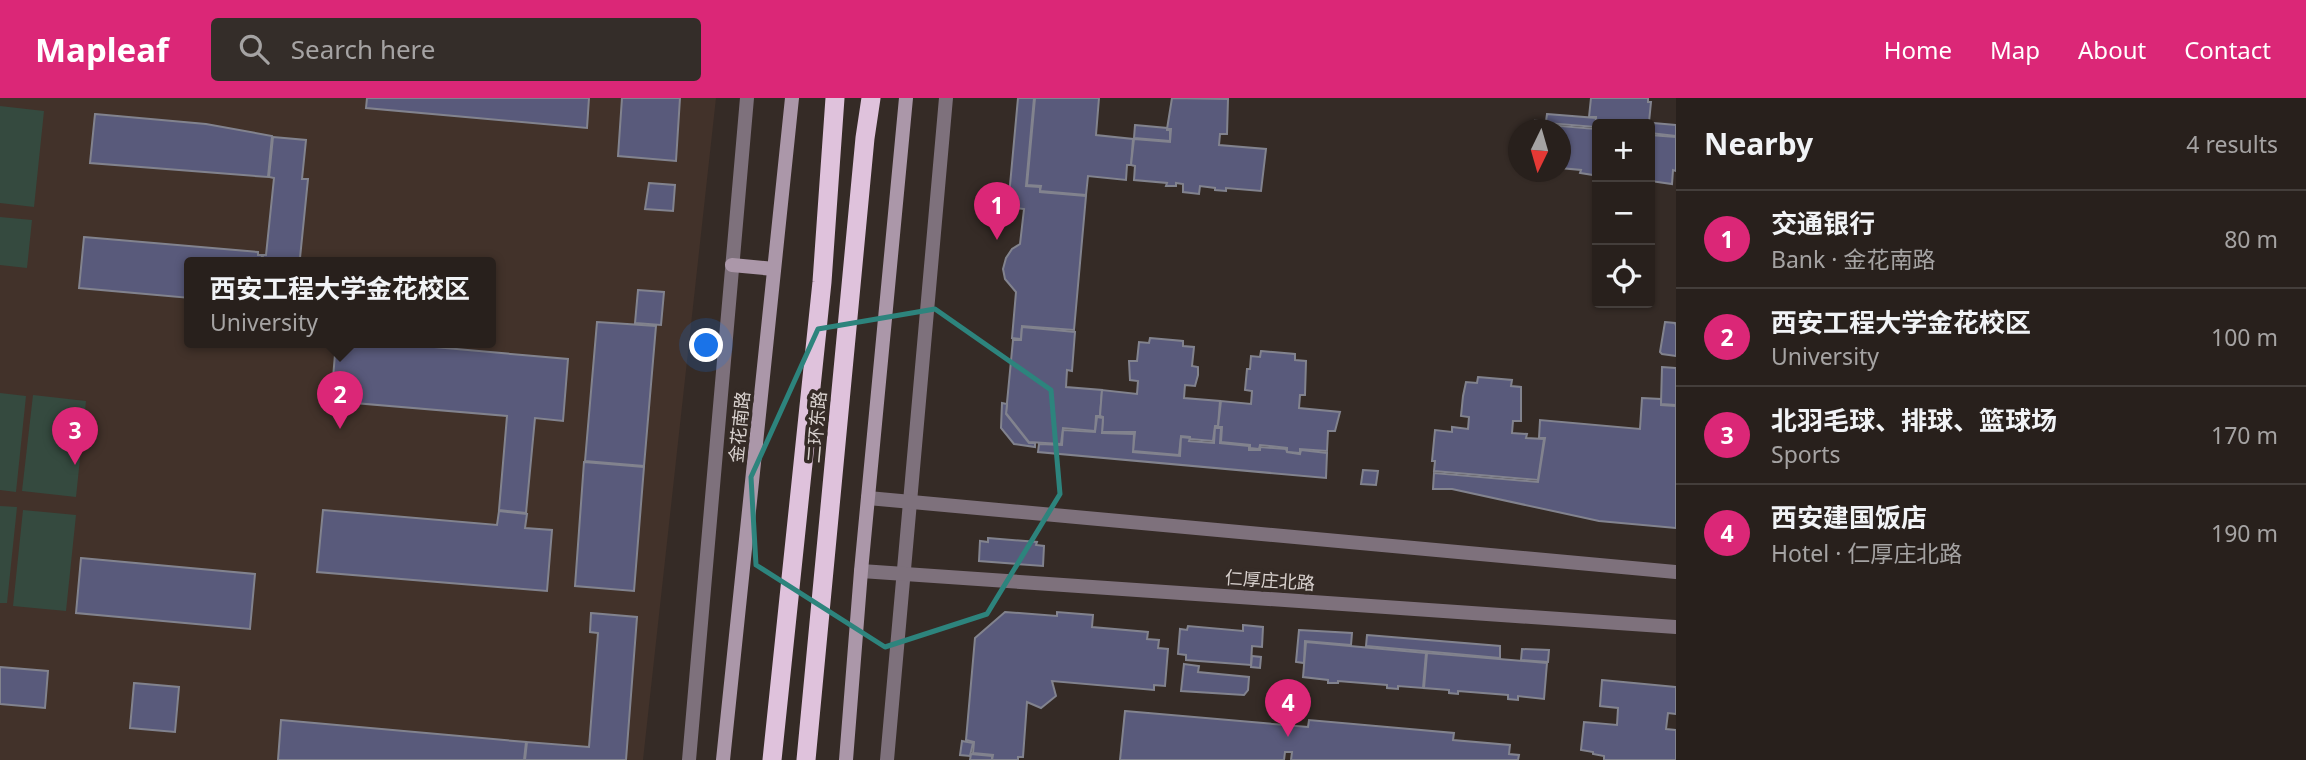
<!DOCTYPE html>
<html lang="en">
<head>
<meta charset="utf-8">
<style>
	body { margin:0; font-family:"Noto Sans","Noto Sans SC",sans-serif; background:#342d29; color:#f1f3f6 }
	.controls { position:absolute; right:21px; top:21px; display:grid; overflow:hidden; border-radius:7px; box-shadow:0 2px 5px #0004 }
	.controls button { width:63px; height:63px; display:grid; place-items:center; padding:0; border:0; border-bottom:2px solid #443e3b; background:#28201c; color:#f1f3f6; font:35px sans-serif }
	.compass { position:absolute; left:1508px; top:21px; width:63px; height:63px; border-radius:50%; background:#28201c; box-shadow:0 2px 5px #0004; rotate:185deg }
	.you { position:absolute; left:707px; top:248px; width:24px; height:24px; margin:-18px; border:5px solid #fff; border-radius:50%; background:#1a73e8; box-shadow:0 0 0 10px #1a73e833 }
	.badge { display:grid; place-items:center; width:46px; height:46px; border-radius:50%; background:#db2777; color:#fff; font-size:23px; font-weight:700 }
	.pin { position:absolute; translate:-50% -58px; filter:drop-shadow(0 2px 4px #0008) }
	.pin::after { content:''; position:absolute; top:37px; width:24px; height:21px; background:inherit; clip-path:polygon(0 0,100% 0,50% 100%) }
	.popup { position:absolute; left:184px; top:159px; width:312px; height:91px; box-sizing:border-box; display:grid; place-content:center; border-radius:7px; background:#28201c; filter:drop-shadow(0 2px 5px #0005); font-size:23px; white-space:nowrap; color:#a5a3a3 }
	.popup b { font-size:26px; color:#f1f3f6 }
	.popup::after { content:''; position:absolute; left:50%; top:100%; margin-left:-14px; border:14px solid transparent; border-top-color:#28201c }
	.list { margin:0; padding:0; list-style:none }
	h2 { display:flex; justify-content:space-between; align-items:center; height:91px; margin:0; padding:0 28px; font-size:30px }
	h2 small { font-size:23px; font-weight:400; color:#a5a3a3 }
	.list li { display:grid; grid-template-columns:46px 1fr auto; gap:21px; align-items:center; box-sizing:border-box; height:98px; padding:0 28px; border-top:2px solid #443e3b }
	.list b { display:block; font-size:26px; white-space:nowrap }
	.list p { margin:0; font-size:23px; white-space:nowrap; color:#a5a3a3 }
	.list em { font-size:23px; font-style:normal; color:#a5a3a3 }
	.icon { flex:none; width:38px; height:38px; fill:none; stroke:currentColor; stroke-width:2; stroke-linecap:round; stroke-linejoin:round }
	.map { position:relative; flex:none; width:1676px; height:662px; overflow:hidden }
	header { display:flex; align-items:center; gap:42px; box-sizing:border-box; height:98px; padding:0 35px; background:#db2777; color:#fff }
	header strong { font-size:33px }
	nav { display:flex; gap:38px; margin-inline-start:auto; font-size:24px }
	.search { width:490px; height:63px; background:#342d29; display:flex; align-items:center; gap:18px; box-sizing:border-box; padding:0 24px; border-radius:7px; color:#a5a3a3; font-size:26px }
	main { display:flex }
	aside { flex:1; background:#28201c }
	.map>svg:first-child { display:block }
	.built { fill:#42322a; fill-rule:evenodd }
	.green { fill:#354a3f }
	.building { fill:#595a7b; stroke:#82838e; stroke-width:2 }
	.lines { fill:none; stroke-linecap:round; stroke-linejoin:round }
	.minor { stroke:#7e717c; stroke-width:14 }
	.tertiary { stroke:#7e717c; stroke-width:14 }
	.secondary { stroke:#ab97a9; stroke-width:14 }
	.trunk { stroke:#dfc2dc; stroke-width:19 }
	.marked { fill:none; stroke:#2d847d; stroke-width:5; stroke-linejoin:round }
	.labels { text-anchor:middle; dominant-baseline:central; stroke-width:7; stroke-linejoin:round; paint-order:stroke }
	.street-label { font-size:18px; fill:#d9d2cf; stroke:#352b26 }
</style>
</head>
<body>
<header>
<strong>Mapleaf</strong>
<div class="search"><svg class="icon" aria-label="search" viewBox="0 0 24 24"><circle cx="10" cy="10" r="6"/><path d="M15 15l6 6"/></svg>Search here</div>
<nav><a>Home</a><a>Map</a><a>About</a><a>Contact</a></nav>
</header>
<main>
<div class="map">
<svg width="1676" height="662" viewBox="0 0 1676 662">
	<rect width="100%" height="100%" fill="#352b26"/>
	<!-- built -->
	<path class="built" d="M0 0H716L643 662H0ZM190 165H490V245H190Z"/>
	<!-- green -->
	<g class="green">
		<polygon points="0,8 44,13 34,109 0,105"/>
		<polygon points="0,119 32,122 27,170 0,167"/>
		<polygon points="0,295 26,298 16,394 0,392"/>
		<polygon points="33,297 86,303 76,399 22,393"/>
		<polygon points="0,408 17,409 7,505 0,505"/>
		<polygon points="23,412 76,417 66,513 13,508"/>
	</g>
	<!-- building -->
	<g class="building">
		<polygon points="367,0 589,0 587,30 366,10"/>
		<polygon points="622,0 680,0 676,63 618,58"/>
		<polygon points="1018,0 1034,0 1026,88 1040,89 1040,94 1086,98 1074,232 1022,228 1021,241 1012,240 1016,194 1005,181 1003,171 1006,160 1012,151 1020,146 1024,111 1008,109"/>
		<polygon points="1035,0 1099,0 1096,37 1133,41 1131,67 1127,67 1126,82 1088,78 1086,97 1040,93 1041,88 1027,87"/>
		<polygon points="1172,0 1228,1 1227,36 1220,36 1219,47 1266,51 1261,93 1226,90 1226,93 1215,92 1215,90 1200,88 1199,96 1183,94 1183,86 1176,85 1176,88 1166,88 1167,85 1134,82 1135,68 1131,67 1134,41 1170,44 1171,31 1167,31"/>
		<polygon points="1591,0 1648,0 1648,4 1651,4 1649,24 1642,23 1641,26 1597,26 1597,73 1593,73 1593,77 1580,75 1581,72 1560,70 1560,32 1548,32 1549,27 1595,31 1596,19 1589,19"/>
		<polygon points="95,16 206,26 272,38 268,79 90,65"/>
		<polygon points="1547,16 1596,20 1595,29 1548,25 1548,32 1534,32 1535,22 1546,23"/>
		<polygon points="1642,24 1676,27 1676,38 1650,35 1650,26 1642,26"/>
		<polygon points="1135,27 1167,30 1167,32 1170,32 1170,43 1134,40"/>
		<polygon points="1650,37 1676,39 1676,73 1673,72 1672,86 1650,83"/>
		<polygon points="273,39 306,42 302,81 308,81 300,160 295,160 295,165 262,165 263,157 266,157 274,80 269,79"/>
		<polygon points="649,85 675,87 673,113 645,111"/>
		<polygon points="84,139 258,154 258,157 262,157 261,165 190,165 190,200 79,190"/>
		<polygon points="638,192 664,194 661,227 635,225"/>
		<polygon points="597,224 656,228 644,368 585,363"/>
		<polygon points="1665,224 1675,225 1676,228 1676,258 1662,256 1660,254"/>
		<polygon points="1022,229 1075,234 1072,273 1067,272 1066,289 1102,292 1100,318 1096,318 1095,333 1063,330 1061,346 1029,344 1006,315 1013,242 1021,242"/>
		<polygon points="1150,240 1183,243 1183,248 1194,249 1192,268 1198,269 1198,277 1195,288 1185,287 1184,300 1220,303 1218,328 1215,328 1213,343 1190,341 1190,339 1181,338 1179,357 1133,353 1135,334 1102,334 1103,319 1100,318 1102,292 1137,296 1138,283 1130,282 1129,263 1137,263 1139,244 1149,245"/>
		<polygon points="336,245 389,245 568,261 563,323 535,320 526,415 499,412 507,318 331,303"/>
		<polygon points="1261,253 1295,256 1295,262 1306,263 1305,297 1300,297 1299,310 1340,314 1335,333 1328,333 1327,353 1300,351 1300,355 1287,354 1287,350 1260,347 1259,351 1250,350 1250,347 1221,344 1222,329 1218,329 1221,303 1251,306 1252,293 1245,292 1247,271 1250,271 1251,258 1260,259"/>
		<polygon points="1662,269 1676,270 1676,307 1661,306"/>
		<polygon points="1478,279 1512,282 1511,288 1521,289 1521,323 1513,323 1512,335 1527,336 1526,340 1544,341 1538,382 1434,373 1435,363 1432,363 1435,332 1452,334 1452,329 1468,331 1469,319 1461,318 1463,298 1466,284 1477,285"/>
		<polygon points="1642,300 1661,301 1661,307 1676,308 1676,430 1599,423 1452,391 1433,391 1434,375 1538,384 1545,340 1539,340 1540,322 1640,331"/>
		<polygon points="1002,305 1007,306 1006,316 1029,345 1035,345 1035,349 1014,346 1001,330"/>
		<polygon points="1097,319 1103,320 1102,335 1134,336 1133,354 1180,358 1181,339 1190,340 1189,343 1214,345 1215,330 1221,330 1220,345 1249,348 1249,352 1260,352 1260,349 1286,351 1287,354 1300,356 1301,352 1327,355 1326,380 1038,354 1039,346 1062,347 1063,332 1095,334"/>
		<polygon points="584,364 644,369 634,493 575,488"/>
		<polygon points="1363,372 1378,373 1376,387 1361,386"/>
		<polygon points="323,412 497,427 499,413 527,416 525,430 552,432 547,493 317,474"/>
		<polygon points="988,440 1037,444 1036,447 1044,448 1043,468 979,463 980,443 988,444"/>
		<polygon points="81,460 255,476 250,531 76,515"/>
		<polygon points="1005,514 1057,518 1057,514 1093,517 1092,529 1148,534 1147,541 1159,542 1158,550 1168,551 1165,588 1154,587 1154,592 1052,583 1056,598 1041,610 1027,604 1023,659 1018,659 1018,662 992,662 993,657 973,655 974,644 966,642 975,540"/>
		<polygon points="591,515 637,519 626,662 525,662 527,644 589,649 598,535 590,534"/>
		<polygon points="1243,527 1263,529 1262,549 1252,548 1251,567 1186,562 1186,557 1178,556 1180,531 1187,532 1188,528 1243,533"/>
		<polygon points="1299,532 1352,535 1351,547 1305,543 1304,565 1296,564"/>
		<polygon points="1367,537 1500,548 1500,560 1366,548"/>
		<polygon points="1306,544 1426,555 1423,590 1398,588 1398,591 1387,590 1387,587 1338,583 1338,585 1328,585 1328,582 1303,579"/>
		<polygon points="1522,551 1549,552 1548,564 1521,562"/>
		<polygon points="1427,555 1547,565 1544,601 1518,598 1518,602 1508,601 1508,597 1458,593 1458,596 1449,595 1449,592 1424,590"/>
		<polygon points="1252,558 1261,559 1260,570 1251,569"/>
		<polygon points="1184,566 1199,568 1198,574 1249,579 1248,592 1244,597 1181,593"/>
		<polygon points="0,569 48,573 45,610 0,606"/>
		<polygon points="1602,582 1676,589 1676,616 1668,615 1666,631 1676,632 1676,662 1604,662 1604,658 1593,656 1593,654 1581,652 1584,624 1617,627 1618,610 1600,608"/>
		<polygon points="134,585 179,589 175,634 130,630"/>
		<polygon points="1125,613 1308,629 1309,622 1454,635 1453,642 1510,647 1509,656 1519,657 1518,662 1291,662 1292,654 1285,654 1284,662 1120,662"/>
		<polygon points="281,622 526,644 524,662 278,662"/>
		<polygon points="962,643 973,645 970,658 960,657"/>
		<polygon points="971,656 992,658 992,662 970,662"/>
	</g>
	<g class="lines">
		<!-- minor -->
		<g class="minor">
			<polyline points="689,662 747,0"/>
			<polyline points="887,662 946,0"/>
		</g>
		<!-- tertiary -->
		<g class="tertiary">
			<polyline points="868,400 1676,474"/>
			<polyline points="861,473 1676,529"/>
		</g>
		<!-- secondary -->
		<g class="secondary">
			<polyline points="732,167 774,171"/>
			<polyline points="723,662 792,0"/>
			<polyline points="846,662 861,473 906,0"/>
		</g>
		<!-- trunk -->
		<g class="trunk">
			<polyline points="772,662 822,184 835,0"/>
			<polyline points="806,662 865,40 871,0"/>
		</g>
	</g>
	<!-- marked area -->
	<path class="marked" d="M935 211 1051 292 1060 396 987 516 885 549 756 467 751 379 818 231Z"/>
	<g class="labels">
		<!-- street labels -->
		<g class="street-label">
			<text transform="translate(739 329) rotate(-84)">金花南路</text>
			<text transform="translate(816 329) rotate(-85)">二环东路</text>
			<text transform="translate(1270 482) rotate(4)">仁厚庄北路</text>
		</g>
	</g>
</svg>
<div class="controls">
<button>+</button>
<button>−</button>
<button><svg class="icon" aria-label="locate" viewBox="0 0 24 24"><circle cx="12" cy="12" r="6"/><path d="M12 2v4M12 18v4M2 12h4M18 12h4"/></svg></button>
</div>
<svg class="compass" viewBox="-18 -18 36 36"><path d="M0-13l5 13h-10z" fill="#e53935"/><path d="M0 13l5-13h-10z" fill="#a5a3a3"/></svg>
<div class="you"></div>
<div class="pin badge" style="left:997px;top:142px">1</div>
<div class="pin badge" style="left:340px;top:331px">2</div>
<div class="popup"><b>西安工程大学金花校区</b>University</div>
<div class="pin badge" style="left:75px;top:367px">3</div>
<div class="pin badge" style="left:1288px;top:639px">4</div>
</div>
<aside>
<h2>Nearby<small>4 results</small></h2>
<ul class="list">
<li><span class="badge">1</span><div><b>交通银行</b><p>Bank · 金花南路</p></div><em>80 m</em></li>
<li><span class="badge">2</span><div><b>西安工程大学金花校区</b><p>University</p></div><em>100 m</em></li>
<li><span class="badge">3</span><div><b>北羽毛球、排球、篮球场</b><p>Sports</p></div><em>170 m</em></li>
<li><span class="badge">4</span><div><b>西安建国饭店</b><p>Hotel · 仁厚庄北路</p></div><em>190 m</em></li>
</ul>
</aside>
</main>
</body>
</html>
